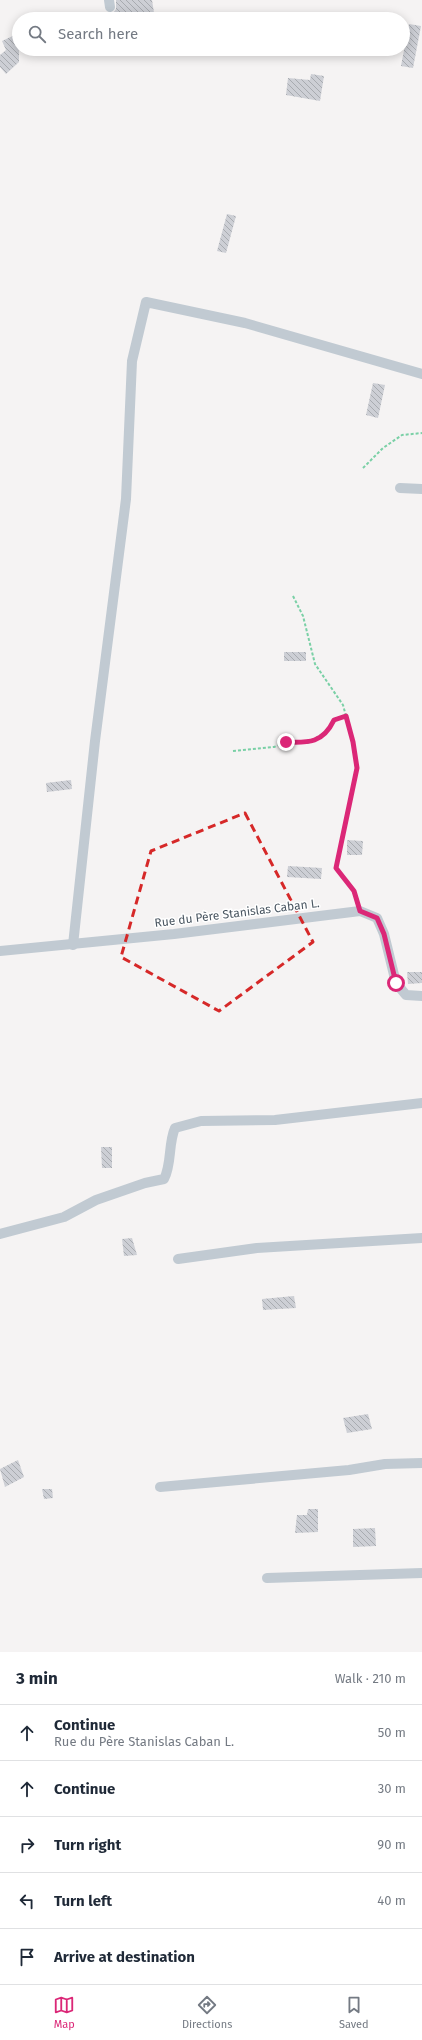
<!DOCTYPE html>
<html lang="en">
<head>
<meta charset="utf-8">
<style>
	body { margin:0; font-family:"Fira Sans",sans-serif; background:#f6f6f7; color:#1f2937 }
	.stop { position:absolute; width:12px; height:12px; margin:-9px; border:3px solid #db2777; border-radius:50%; background:#fff }
	.stop.end { background:#db2777; border-color:#fff; box-shadow:0 1px 4px #0008 }
	.list { margin:0; padding:0; list-style:none }
	h2 { display:flex; justify-content:space-between; align-items:center; height:52px; margin:0; padding:0 16px; font-size:17px }
	h2 small { font-size:13px; font-weight:400; color:#747a83 }
	.list li { display:grid; grid-template-columns:26px 1fr auto; gap:12px; align-items:center; box-sizing:border-box; height:56px; padding:0 16px; border-top:1px solid #e0e1e3 }
	.list b { display:block; font-size:15px; white-space:nowrap }
	.list p { margin:0; font-size:13px; white-space:nowrap; color:#747a83 }
	.list em { font-size:13px; font-style:normal; color:#747a83 }
	.icon { flex:none; width:22px; height:22px; fill:none; stroke:currentColor; stroke-width:2; stroke-linecap:round; stroke-linejoin:round }
	.map { position:relative; flex:none; width:422px; height:1652px; overflow:hidden }
	.search { position:absolute; background:#fff; box-shadow:0 2px 10px #0003; left:12px; right:12px; top:12px; height:44px; display:flex; align-items:center; gap:10px; box-sizing:border-box; padding:0 14px; border-radius:22px; color:#747a83; font-size:15px }
	.sheet { height:332px; background:#fff }
	nav { display:flex; justify-content:space-around; align-items:center; box-sizing:border-box; height:56px; border-top:1px solid #e0e1e3; background:#fff; font-size:11px; color:#747a83 }
	nav a { display:grid; justify-items:center; gap:2px }
	nav .on { color:#db2777 }
	.map>svg:first-child { display:block }
	.building { fill:url(#building-back-hatch) }
	.lines { fill:none; stroke-linecap:round; stroke-linejoin:round }
	.path { stroke:#7ad0a6; stroke-width:2; stroke-dasharray:3 2; stroke-linecap:butt }
	.minor { stroke:#c1cad2; stroke-width:10 }
	.route { stroke:#db2777; stroke-width:5 }
	.marked { fill:none; stroke:#d62828; stroke-width:3; stroke-dasharray:8 5; stroke-linejoin:round }
	.labels { text-anchor:middle; dominant-baseline:central; stroke-width:3; stroke-linejoin:round; paint-order:stroke }
	.street-label { font-size:12px; fill:#4a5661; stroke:#fff }
</style>
</head>
<body>
<div class="map">
<svg width="422" height="1652" viewBox="0 0 422 1652">
	<defs>
		<pattern id="building-back-hatch" width="6" height="6" patternUnits="userSpaceOnUse"><rect width="6" height="6" fill="#cdcfd5"/><path d="M-1 5l2 2M0 0l6 6M5-1l2 2" fill="none" stroke="#a8abb0"/></pattern>
	</defs>
	<rect width="100%" height="100%" fill="#f5f3f3"/>
	<!-- building -->
	<g class="building">
		<polygon points="116,0 152,0 155,19 114,19 113,13 116,9"/>
		<polygon points="409,24 421,26 413,68 401,66"/>
		<polygon points="19,33 19,62 6,74 0,67 0,55 6,50 2,41"/>
		<polygon points="311,74 324,76 320,101 286,95 288,78 310,80"/>
		<polygon points="227,214 236,216 226,253 217,251"/>
		<polygon points="373,383 385,385 378,418 366,415"/>
		<rect x="284" y="652" width="22" height="9"/>
		<polygon points="71,780 72,789 47,792 46,783"/>
		<polygon points="347,840 363,841 362,855 347,855"/>
		<polygon points="288,866 322,868 321,879 287,877"/>
		<polygon points="407,972 422,972 422,983 408,984"/>
		<polygon points="101,1147 112,1147 112,1168 102,1168"/>
		<polygon points="132,1238 137,1255 124,1256 122,1239"/>
		<polygon points="294,1296 296,1308 263,1310 262,1299"/>
		<polygon points="368,1414 372,1429 347,1433 343,1418"/>
		<polygon points="18,1460 24,1477 5,1487 0,1469"/>
		<polygon points="42,1489 52,1489 53,1498 44,1499"/>
		<polygon points="308,1509 318,1509 318,1532 295,1533 297,1515 307,1515"/>
		<polygon points="375,1528 376,1546 353,1547 353,1529"/>
	</g>
	<g class="lines">
		<!-- path -->
		<g class="path">
			<polyline points="363,468 383,448 402,435 422,433"/>
			<polyline points="293,596 303,616 315,664 343,705 353,742 357,768 336,868 354,891 358,902"/>
			<polyline points="233,751 274,747 286,742 308,743 330,729 334,720 345,715"/>
		</g>
		<!-- minor -->
		<g class="minor">
			<polyline points="109,0 110,7"/>
			<polyline points="400,488 422,489"/>
			<polyline points="73,945 95,741 126,499 132,361 146,302 245,323 422,374"/>
			<polyline points="0,951 174,934 360,911 377,918 384,934 396,983 406,995 422,996"/>
			<path d="M0 1234 64 1217 96 1200 145 1183 164 1179C172 1164 168 1144 175 1128L201 1121 275 1120 422 1103"/>
			<polyline points="178,1259 257,1248 422,1238"/>
			<polyline points="160,1487 349,1470 385,1464 422,1463"/>
			<polyline points="267,1578 422,1573"/>
		</g>
	</g>
	<g class="lines">
		<!-- route -->
		<path class="route" d="M286 742C309 743 323 743 334 720L346 716 353 742 357 768 336 868 354 891 360 911 377 918 384 934 396 983"/>
	</g>
	<!-- marked area -->
	<path class="marked" d="M245 813 313 942 219 1011 121 957 151 851Z"/>
	<g class="labels">
		<!-- street labels -->
		<g class="street-label">
			<text transform="translate(237 913) rotate(-7)">Rue du Père Stanislas Caban L.</text>
		</g>
	</g>
</svg>
<div class="stop" style="left:396px;top:983px"></div>
<div class="stop end" style="left:286px;top:742px"></div>
<div class="search"><svg class="icon" aria-label="search" viewBox="0 0 24 24"><circle cx="10" cy="10" r="6"/><path d="M15 15l6 6"/></svg>Search here</div>
</div>
<section class="sheet">
<h2>3 min<small>Walk · 210 m</small></h2>
<ul class="list">
<li><svg class="icon" aria-label="ahead" viewBox="0 0 24 24"><path d="M12 20V5M6 11l6-6 6 6"/></svg><div><b>Continue</b><p>Rue du Père Stanislas Caban L.</p></div><em>50 m</em></li>
<li><svg class="icon" aria-label="ahead" viewBox="0 0 24 24"><path d="M12 20V5M6 11l6-6 6 6"/></svg><div><b>Continue</b></div><em>30 m</em></li>
<li><svg class="icon" aria-label="right" viewBox="0 0 24 24"><path d="M7 20v-9h11M14 6l5 5-5 5"/></svg><div><b>Turn right</b></div><em>90 m</em></li>
<li><svg class="icon" aria-label="left" viewBox="0 0 24 24"><path d="M17 20v-9H6M10 6l-5 5 5 5"/></svg><div><b>Turn left</b></div><em>40 m</em></li>
<li><svg class="icon" aria-label="arrive" viewBox="0 0 24 24"><path d="M6 21V4h12l-3 4 3 4H6"/></svg><div><b>Arrive at destination</b></div></li>
</ul>
</section>
<nav>
<a class="on"><svg class="icon" aria-label="map" viewBox="0 0 24 24"><path d="M3 6l6-2 6 2 6-2v14l-6 2-6-2-6 2zM9 4v14M15 6v14"/></svg>Map</a>
<a><svg class="icon" aria-label="directions" viewBox="0 0 24 24"><path d="M12 3l9 9-9 9-9-9zM9 14v-3h6M13 9l2 2-2 2"/></svg>Directions</a>
<a><svg class="icon" aria-label="saved" viewBox="0 0 24 24"><path d="M7 4h10v16l-5-4-5 4z"/></svg>Saved</a>
</nav>
</body>
</html>
